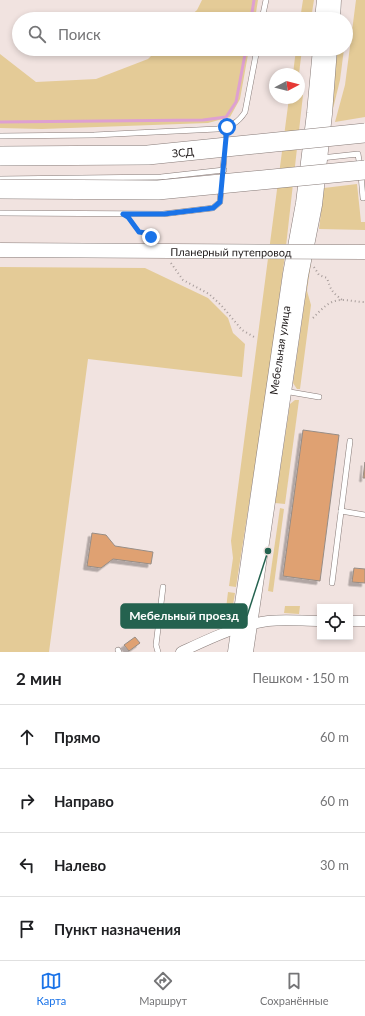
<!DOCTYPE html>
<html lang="ru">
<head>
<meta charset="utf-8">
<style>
	body { margin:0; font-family:Lato,sans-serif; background:#f6f6f6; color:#202124 }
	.controls { position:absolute; right:12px; bottom:12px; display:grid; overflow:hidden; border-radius:0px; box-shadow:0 2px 6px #0003 }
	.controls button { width:36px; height:36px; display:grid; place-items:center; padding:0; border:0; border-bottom:1px solid #e0e0e0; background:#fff; color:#202124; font:20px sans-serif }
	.compass { position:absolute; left:269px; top:68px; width:36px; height:36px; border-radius:50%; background:#fff; box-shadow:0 2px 6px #0003; rotate:83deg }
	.stop { position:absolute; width:12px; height:12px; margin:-9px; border:3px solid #1a73e8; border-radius:50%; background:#fff }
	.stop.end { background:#1a73e8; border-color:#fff; box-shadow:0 1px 4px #0008 }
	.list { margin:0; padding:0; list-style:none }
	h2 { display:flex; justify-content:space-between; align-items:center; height:52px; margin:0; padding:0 16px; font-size:17px }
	h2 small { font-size:13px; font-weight:400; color:#757577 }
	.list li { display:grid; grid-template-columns:26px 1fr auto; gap:12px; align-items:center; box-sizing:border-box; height:64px; padding:0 16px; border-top:1px solid #e0e0e0 }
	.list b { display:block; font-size:15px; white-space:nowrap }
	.list em { font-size:13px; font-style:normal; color:#757577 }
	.icon { flex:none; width:22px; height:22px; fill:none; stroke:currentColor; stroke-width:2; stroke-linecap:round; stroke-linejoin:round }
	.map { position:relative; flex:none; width:365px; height:652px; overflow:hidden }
	.search { position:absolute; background:#fff; box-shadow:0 2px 6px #0003; left:12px; right:12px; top:12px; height:44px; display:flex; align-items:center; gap:10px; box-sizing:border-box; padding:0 14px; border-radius:22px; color:#757577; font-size:15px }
	.sheet { height:308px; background:#fff }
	nav { display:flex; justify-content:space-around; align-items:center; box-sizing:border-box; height:56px; border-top:1px solid #e0e0e0; background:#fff; font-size:11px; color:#757577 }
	nav a { display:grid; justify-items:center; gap:2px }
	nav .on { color:#1a73e8 }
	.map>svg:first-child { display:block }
	.green { fill:#e4cb97 }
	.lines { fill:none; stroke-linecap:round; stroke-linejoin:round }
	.stream { stroke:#dea0d1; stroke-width:3 }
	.building { fill:#dfa172; stroke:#978d86; filter:url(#shadow) }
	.lane-casing { stroke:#877b78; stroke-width:6 }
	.street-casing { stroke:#877b78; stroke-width:11 }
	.secondary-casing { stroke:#877b78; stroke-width:15 }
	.path { stroke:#a79c9a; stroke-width:2; stroke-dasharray:1 3; stroke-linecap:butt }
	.lane { stroke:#fff; stroke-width:5 }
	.street { stroke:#fff; stroke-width:10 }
	.secondary { stroke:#fff; stroke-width:14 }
	.secondary-bridge-casing { stroke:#877b78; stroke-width:15; stroke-linecap:butt }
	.highway-bridge-casing { stroke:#877b78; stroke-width:20; stroke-linecap:butt }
	.secondary-bridge { stroke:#fff; stroke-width:14 }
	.highway-bridge { stroke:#fff; stroke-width:19 }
	.route { stroke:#1a73e8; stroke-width:5 }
	.labels { text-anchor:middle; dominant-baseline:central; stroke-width:3; stroke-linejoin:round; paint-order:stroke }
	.street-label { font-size:11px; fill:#201b1b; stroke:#f1e3e0 }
	.leader { fill:none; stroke:#24624f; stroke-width:1.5 }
	.callout-dot { fill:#24624f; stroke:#f1e3e0; stroke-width:1.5 }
	.callout { fill:#24624f; stroke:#24624f; stroke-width:1.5 }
	.callout-label { font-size:12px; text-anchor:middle; font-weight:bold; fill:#fff }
</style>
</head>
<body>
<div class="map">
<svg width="365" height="652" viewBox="0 0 365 652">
	<defs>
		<filter id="shadow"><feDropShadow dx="-3.5" dy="3.5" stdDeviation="0" flood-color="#0004"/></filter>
	</defs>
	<rect width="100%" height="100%" fill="#f1e3e0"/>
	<!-- green -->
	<g class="green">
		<polygon points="202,0 258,0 255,19 187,19 197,10"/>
		<polygon points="303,0 314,0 311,19 300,19"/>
		<polygon points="356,0 365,0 365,117 335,122 345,85"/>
		<polygon points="158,49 249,49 240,99 230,117 208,123 42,129 0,128 0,54 36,82 96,79 148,59"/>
		<polygon points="296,49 302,49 299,74 293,74"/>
		<polygon points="333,49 344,49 340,80 330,121"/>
		<polygon points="299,94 303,95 285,255 267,389 236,587 229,586 233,558 231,541 289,98 299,98"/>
		<polygon points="325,160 307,291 311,305 300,389 297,389 293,383"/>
		<polygon points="357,184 361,222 365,222 365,230 319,229 324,188"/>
		<polygon points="0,267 145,268 208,298 228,318 233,333 245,344 242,377 88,359 49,652 0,652"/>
		<polygon points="295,400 299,400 285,504 275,503 290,404"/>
		<polygon points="280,508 284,509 273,592 268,591"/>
		<polygon points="228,592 235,593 231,617 224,625"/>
		<polygon points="285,606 300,606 299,614 284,613"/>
	</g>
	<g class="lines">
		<!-- stream -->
		<g class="stream">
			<polyline points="251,19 254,0"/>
			<polyline points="0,122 203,120 226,117 236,102 246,49"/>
		</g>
	</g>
	<!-- building -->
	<g class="building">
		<polygon points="303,430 339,435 320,581 283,576"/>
		<polygon points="365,462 365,478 363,478"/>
		<polygon points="92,533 106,535 115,546 153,552 151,564 113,559 101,568 87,566"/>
		<polygon points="354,568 365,569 365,583 352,582"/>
		<polygon points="135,637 140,643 129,651 124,645"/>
	</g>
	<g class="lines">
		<defs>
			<g id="lane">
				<polyline points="262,19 266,0"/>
				<path d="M0 136 94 135 217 129C230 127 238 123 245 112L257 49"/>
				<polyline points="321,158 358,154 360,167"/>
				<polyline points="361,175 363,198"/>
				<polyline points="0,179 161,177 224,170"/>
				<polyline points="222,180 227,127"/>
				<polyline points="0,213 163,214 213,208 220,202 221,188"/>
				<polyline points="284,391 319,397"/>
				<polyline points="341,511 365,515"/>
				<polyline points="332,583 350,441"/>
				<polyline points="118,650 119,652"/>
				<polyline points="158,652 156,645 163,587"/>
			</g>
			<g id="street">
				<polyline points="350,621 365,621"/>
				<path d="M181 652C209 639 237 625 268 621 285 619 303 621 320 621"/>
			</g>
			<g id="secondary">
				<polyline points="322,19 324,0"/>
				<polyline points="333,19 334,0"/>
				<path id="s1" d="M235 652 290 274 303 203 314 113 320 49"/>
				<polyline points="246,652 301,276 315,205 325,114 330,49"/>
			</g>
		</defs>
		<!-- lane casing -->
		<use href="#lane" class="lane-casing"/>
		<!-- street casing -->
		<use href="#street" class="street-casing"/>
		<!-- secondary casing -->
		<use href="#secondary" class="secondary-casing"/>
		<!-- path -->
		<g class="path">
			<polyline points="346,44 348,44"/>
			<polyline points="132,221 139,232 146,233 152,239"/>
			<polyline points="171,263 183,280 209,294 221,305 242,330 256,338"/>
			<path d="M314 267 319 275 327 278C331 290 331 291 342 300"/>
			<path d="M313 318C322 309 329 300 342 300 350 300 357 302 365 302"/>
		</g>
		<!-- lane -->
		<use href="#lane" class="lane"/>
		<!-- street -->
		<use href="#street" class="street"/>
		<!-- secondary -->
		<use href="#secondary" class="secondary"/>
		<defs>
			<g id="secondary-bridge">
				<path id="s2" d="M0 250 365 252"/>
			</g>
			<g id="highway-bridge">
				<path id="s3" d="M0 156 148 155 365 133"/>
				<polyline points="0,189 158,190 365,170"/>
			</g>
		</defs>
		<!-- secondary-bridge casing -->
		<use href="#secondary-bridge" class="secondary-bridge-casing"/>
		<!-- highway-bridge casing -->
		<use href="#highway-bridge" class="highway-bridge-casing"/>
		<!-- secondary-bridge -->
		<use href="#secondary-bridge" class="secondary-bridge"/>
		<!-- highway-bridge -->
		<use href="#highway-bridge" class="highway-bridge"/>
	</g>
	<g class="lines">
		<!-- route -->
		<polyline class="route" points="151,237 146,233 139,232 128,217 123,214 164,214 213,208 220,202 227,127"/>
	</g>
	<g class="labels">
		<!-- street labels -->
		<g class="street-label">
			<text stroke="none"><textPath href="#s3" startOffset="183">ЗСД</textPath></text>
			<text stroke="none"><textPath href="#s2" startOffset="231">Планерный путепровод</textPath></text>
			<text stroke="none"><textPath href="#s1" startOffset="305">Мебельная улица</textPath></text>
		</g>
	</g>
	<!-- callouts -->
	<path class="leader" d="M268 551L247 616"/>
	<circle class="callout-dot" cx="268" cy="551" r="4"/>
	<rect class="callout" x="121" y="604" width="126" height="24" rx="4"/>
	<g class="callout-label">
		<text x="184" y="620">Мебельный проезд</text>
	</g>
</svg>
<div class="controls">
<button><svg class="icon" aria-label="locate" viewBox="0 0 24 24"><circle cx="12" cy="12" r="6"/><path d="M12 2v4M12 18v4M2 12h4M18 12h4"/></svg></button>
</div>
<svg class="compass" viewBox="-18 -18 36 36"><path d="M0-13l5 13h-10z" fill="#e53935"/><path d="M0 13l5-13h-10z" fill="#757577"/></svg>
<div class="stop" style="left:227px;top:127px"></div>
<div class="stop end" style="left:151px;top:237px"></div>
<div class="search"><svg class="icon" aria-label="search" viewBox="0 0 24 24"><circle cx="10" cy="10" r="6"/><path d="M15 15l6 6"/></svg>Поиск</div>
</div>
<section class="sheet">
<h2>2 мин<small>Пешком · 150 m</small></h2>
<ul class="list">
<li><svg class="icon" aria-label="ahead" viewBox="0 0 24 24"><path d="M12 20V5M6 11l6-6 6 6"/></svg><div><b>Прямо</b></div><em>60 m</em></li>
<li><svg class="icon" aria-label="right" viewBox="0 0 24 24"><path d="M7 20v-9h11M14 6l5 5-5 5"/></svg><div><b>Направо</b></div><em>60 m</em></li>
<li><svg class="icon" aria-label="left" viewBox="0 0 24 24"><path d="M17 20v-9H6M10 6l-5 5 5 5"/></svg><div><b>Налево</b></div><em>30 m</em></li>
<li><svg class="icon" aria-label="arrive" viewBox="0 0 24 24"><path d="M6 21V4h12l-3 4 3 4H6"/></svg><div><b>Пункт назначения</b></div></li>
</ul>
</section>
<nav>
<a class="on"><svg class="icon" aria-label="map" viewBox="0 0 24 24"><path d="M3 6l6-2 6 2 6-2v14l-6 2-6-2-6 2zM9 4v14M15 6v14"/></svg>Карта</a>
<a><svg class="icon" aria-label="directions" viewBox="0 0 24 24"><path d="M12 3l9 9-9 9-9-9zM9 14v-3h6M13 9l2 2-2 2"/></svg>Маршрут</a>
<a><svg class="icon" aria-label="saved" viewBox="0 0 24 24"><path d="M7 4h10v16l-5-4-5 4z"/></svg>Сохранённые</a>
</nav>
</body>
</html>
